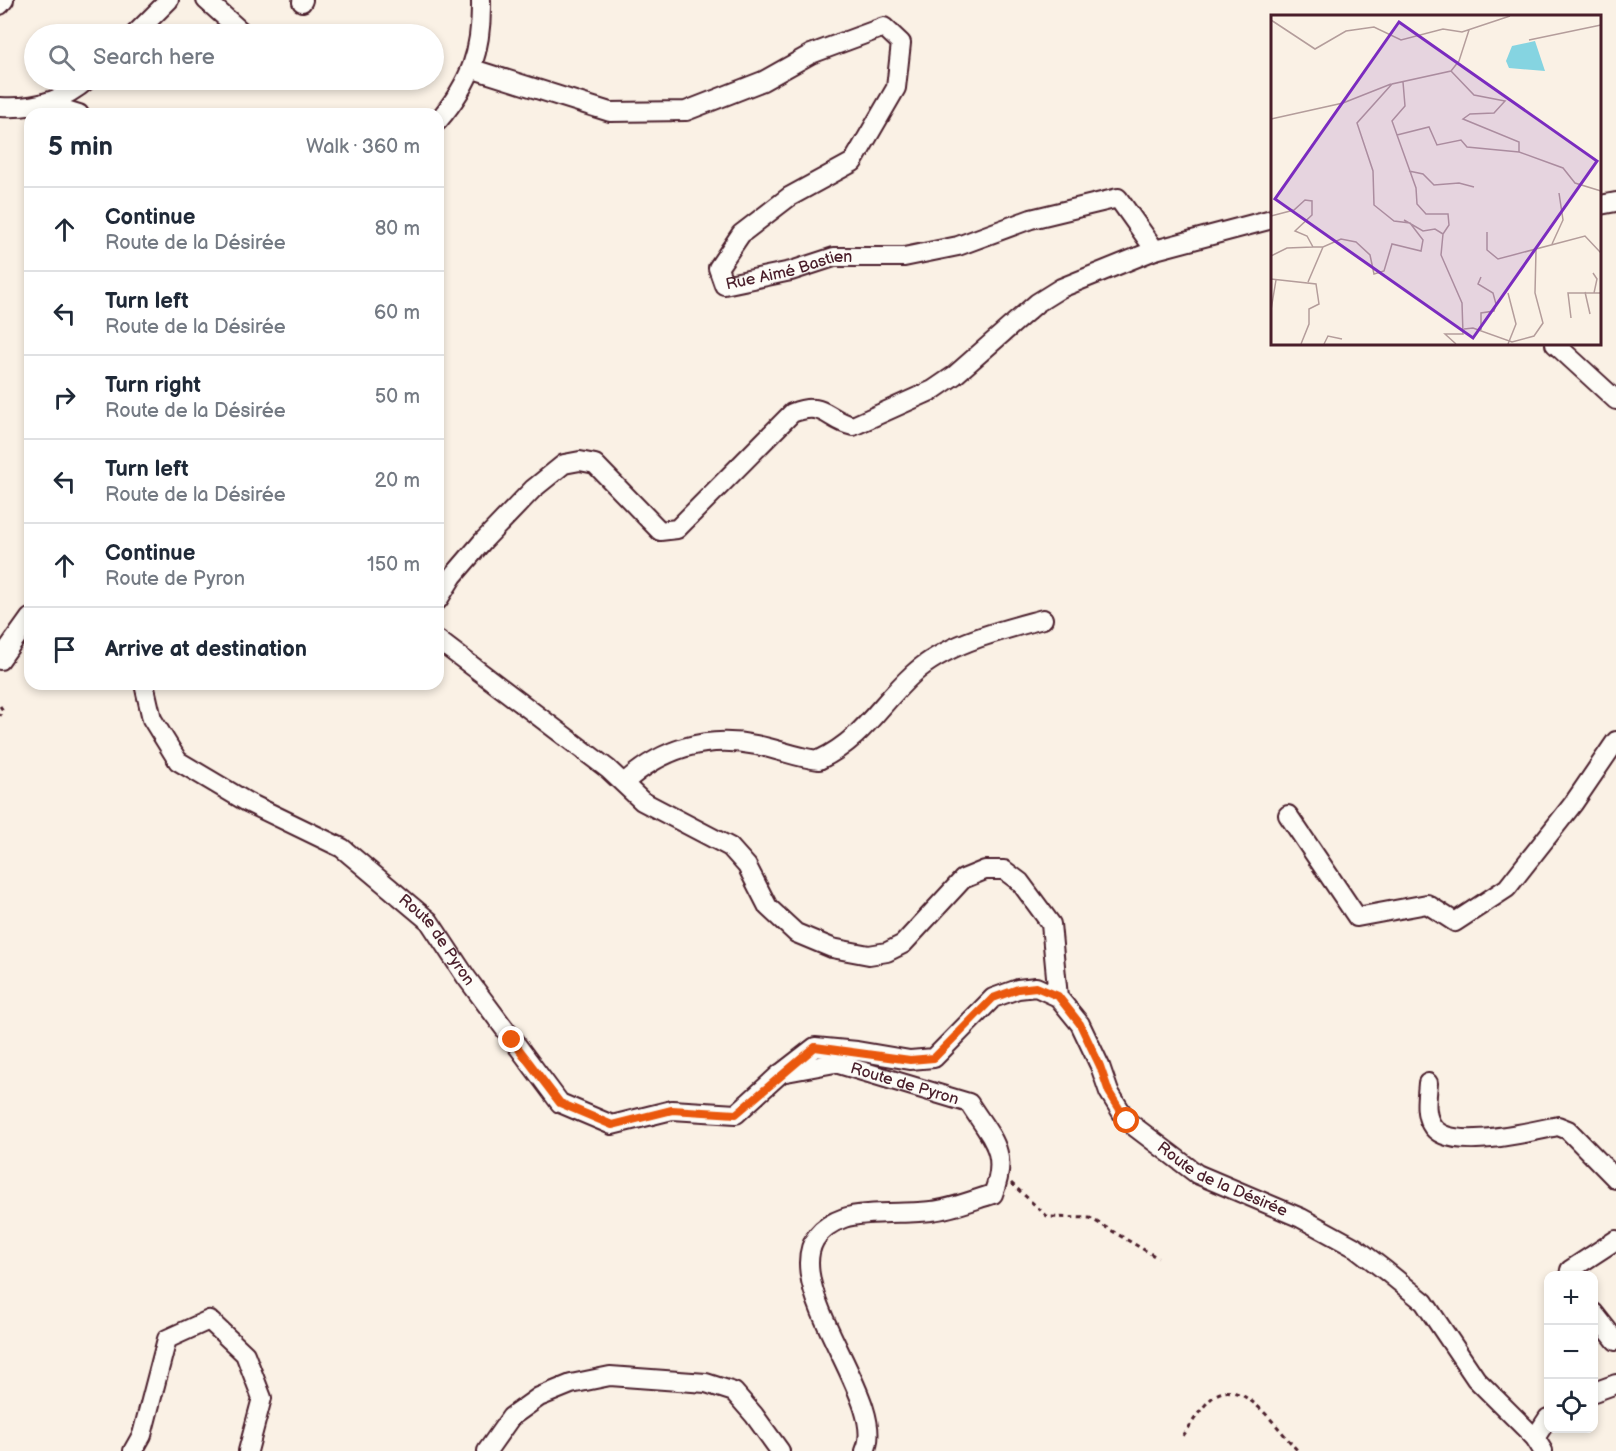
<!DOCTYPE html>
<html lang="en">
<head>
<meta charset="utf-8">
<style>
	body { margin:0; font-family:"Balsamiq Sans",sans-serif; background:#f2f2f3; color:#1f2937 }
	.controls { position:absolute; right:18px; bottom:18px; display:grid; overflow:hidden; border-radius:12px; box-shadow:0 3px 9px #0003 }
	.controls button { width:54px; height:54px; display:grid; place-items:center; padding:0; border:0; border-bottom:2px solid #e0e1e3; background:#fff; color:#1f2937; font:30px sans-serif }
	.stop { position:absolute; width:18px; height:18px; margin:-14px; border:4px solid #ea580c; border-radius:50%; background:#fff }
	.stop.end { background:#ea580c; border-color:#fff; box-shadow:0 2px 6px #0008 }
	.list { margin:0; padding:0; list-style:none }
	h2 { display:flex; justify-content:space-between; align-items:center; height:78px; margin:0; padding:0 24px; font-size:26px }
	h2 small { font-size:20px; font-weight:400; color:#747a83 }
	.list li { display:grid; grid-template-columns:39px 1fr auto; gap:18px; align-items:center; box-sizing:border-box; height:84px; padding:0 24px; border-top:2px solid #e0e1e3 }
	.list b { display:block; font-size:22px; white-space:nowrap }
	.list p { margin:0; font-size:20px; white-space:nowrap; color:#747a83 }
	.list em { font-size:20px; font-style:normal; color:#747a83 }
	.icon { flex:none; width:33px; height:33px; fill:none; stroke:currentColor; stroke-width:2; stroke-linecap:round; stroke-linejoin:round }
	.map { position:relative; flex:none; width:1616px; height:1451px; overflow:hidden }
	.search { position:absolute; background:#fff; box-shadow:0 3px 9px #0003; left:24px; top:24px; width:420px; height:66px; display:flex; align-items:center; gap:15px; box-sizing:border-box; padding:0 21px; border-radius:33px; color:#747a83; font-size:22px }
	.panel { position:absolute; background:#fff; box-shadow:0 3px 9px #0003; left:24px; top:108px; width:420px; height:582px; border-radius:18px }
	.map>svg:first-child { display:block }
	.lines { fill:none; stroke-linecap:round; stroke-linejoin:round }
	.minor-casing { stroke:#4a1f2b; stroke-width:22 }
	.path { stroke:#4a1f2b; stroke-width:3; stroke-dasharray:4.5 4.5; stroke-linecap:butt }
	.minor { stroke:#fdfcf7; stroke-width:18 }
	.route { stroke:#ea580c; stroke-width:8 }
	.labels { text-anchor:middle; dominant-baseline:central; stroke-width:6; stroke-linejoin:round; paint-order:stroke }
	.street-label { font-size:16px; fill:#4a1f2b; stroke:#fdfcf7 }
	.inset-road { fill:none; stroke:#b49d9b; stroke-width:1.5 }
	.view { fill:#7b2cbf; fill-opacity:0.15; stroke:#7b2cbf; stroke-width:3 }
	.inset-edge { fill:none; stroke:#4a1f2b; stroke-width:3 }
</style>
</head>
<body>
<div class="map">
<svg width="1616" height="1451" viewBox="0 0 1616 1451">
	<rect width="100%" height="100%" fill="#faf1e5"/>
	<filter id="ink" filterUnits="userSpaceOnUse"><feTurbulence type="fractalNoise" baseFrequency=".0167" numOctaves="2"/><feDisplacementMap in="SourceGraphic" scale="12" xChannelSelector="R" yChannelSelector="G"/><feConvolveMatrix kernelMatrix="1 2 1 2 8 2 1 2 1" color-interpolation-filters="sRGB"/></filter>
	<g filter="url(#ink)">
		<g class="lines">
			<defs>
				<g id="minor">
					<polyline points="206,0 244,34"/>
					<polyline points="302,2 303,0"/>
					<polyline points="0,5 4,0"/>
					<polyline points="135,34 169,0"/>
					<path id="s1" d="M473 69 610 112 686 111 763 81 811 54 884 27 901 43 896 88 853 162 789 197 741 234 718 268 724 285 791 271 834 257H904L958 246 1031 219 1118 198 1155 250 1272 219"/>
					<polyline points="44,103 79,114"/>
					<path d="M0 107C32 109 63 101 87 80"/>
					<path d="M438 121C471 82 482 51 481 0"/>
					<polyline points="1600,205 1616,202"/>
					<polyline points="1555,344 1616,400"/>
					<path d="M438 600 453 576 483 541 533 489 564 464 580 461 595 464 660 531 677 529 792 413C825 400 826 420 853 426L933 390 955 375 1037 303 1061 288 1155 250"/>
					<polyline points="438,640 608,769 642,801 730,847 747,866 768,907 796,933 832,948 869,955 887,952 903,944 963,879 985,870 1004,870 1020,882 1051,924 1058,997"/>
					<polyline points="0,660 30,618"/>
					<path id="s2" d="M144 684 152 719 178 761 247 802 342 848 429 921 466 977 560 1103 612 1125 672 1110 736 1114 781 1073 835 1063 969 1103C991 1138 1010 1152 993 1194 973 1200 952 1209 931 1211 909 1214 863 1211 844 1218 744 1253 893 1395 865 1451"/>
					<path d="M624 783C661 749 706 735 756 745 778 749 798 758 819 760 864 738 878 706 913 674 947 643 999 631 1043 619"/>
					<polyline points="1288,815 1357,917 1427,904 1455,922 1507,888 1573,804 1616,741"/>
					<path id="s3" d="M784 1071 815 1047 857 1051 910 1060 934 1058 993 998 1018 989 1036 987 1058 997 1080 1024 1100 1066 1109 1092 1127 1121 1197 1174 1301 1218 1356 1248 1386 1271 1424 1302 1476 1379 1535 1438 1543 1451"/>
					<path d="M1428 1083C1427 1097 1424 1112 1431 1124 1446 1154 1532 1131 1558 1126L1568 1130 1616 1179"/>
					<polyline points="1569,1276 1570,1270 1616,1240"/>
					<polyline points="1594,1313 1616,1341"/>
					<polyline points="1594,1392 1616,1384"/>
					<polyline points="1535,1438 1548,1418"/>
					<polyline points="133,1451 142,1435 167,1339 209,1320 245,1354 262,1398 248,1451"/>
					<polyline points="487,1451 511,1417 539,1397 571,1384 610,1376 706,1383 734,1392 754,1415 780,1451"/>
				</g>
			</defs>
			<!-- minor casing -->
			<use href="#minor" class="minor-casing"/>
			<!-- path -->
			<g class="path">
				<polyline points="0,706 2,709 0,716"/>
				<polyline points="1011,1183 1048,1217 1090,1218 1158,1258"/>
				<path d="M1183 1436C1192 1423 1200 1409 1212 1398 1241 1372 1280 1432 1298 1451"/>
			</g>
			<!-- minor -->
			<use href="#minor" class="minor"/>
		</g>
	</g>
	<g class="lines" filter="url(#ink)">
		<!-- route -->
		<polyline class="route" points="512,1040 560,1103 612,1125 672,1110 736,1114 815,1047 910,1060 934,1058 993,998 1018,989 1036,987 1058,996 1080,1024 1100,1066 1109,1092 1127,1121"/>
	</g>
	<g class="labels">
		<!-- street labels -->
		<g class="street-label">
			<text stroke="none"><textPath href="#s1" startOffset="849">Rue Aimé Bastien</textPath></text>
			<text stroke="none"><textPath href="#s2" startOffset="404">Route de Pyron</textPath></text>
			<text stroke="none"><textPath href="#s2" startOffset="980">Route de Pyron</textPath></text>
			<text stroke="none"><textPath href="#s3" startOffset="568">Route de la Désirée</textPath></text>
		</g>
	</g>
	<!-- overview -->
	<g transform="translate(1271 15)">
		<rect width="330" height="330" fill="#faf1e5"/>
		<path d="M264 26 274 56 238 53 235 46 241 31Z" fill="#85d4e1"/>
		<path class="inset-road" d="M0 5 44 34 75 16 103 12 130 25 172 14 191 17 239 1M258 25 330 10M180 56 203 80 234 86 223 98 199 99 192 104 248 127V137L292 153 304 168 330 176M132 67 134 91 121 106 145 173 146 189 155 199H177L178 210 172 219M0 104 72 88 120 69M126 120 158 112 166 130 190 125 196 132 248 137M138 156 152 159 163 170 188 168 203 172M0 201 23 195 34 185 41 186V200L24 216 36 221 42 232H52L70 224 85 227 99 240 103 259 113 256 121 229 150 236 152 225 139 208 123 206 103 190 102 156 86 108 121 69 180 56 188 46 198 15M133 205 152 216 164 214 172 219 170 240 191 288 192 319H174L185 329M216 217V235L227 244 314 221 330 238M281 229 292 205 288 178M0 241 16 233 42 232M322 258 326 264 323 278M210 262 207 269 222 278 225 289 223 296 210 298V315M0 264 45 269 48 289 38 294V309L30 329M37 267 52 232M314 277 319 299M0 295 5 265M300 303 297 278H330M193 314 202 313 241 327 263 321 272 308 264 278 265 235M53 329 57 321 71 324M237 329 245 309 237 278"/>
		<path class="view" d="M128 7 326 146 202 323 4 184Z"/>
		<rect width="330" height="330" class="inset-edge"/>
	</g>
</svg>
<div class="controls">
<button>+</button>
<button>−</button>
<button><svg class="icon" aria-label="locate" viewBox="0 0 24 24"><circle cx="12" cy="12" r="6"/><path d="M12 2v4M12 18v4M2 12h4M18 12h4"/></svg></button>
</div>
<div class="stop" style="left:1127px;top:1121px"></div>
<div class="stop end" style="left:512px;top:1040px"></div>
<div class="search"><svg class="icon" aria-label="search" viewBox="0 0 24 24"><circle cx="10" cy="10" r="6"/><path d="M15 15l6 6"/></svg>Search here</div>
<section class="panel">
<h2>5 min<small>Walk · 360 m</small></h2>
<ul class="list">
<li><svg class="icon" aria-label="ahead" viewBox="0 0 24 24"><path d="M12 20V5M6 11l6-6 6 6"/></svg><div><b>Continue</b><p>Route de la Désirée</p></div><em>80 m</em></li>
<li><svg class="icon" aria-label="left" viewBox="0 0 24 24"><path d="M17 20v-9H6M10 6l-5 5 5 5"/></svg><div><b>Turn left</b><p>Route de la Désirée</p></div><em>60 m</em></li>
<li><svg class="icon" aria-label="right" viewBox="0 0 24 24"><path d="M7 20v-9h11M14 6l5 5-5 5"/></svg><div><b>Turn right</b><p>Route de la Désirée</p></div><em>50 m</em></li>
<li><svg class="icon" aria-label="left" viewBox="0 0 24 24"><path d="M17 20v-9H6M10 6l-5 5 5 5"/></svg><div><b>Turn left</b><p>Route de la Désirée</p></div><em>20 m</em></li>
<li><svg class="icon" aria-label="ahead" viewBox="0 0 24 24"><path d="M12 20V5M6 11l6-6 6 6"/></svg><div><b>Continue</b><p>Route de Pyron</p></div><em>150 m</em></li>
<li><svg class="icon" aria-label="arrive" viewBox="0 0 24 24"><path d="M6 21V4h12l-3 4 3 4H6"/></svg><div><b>Arrive at destination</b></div></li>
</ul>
</section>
</div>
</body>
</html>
